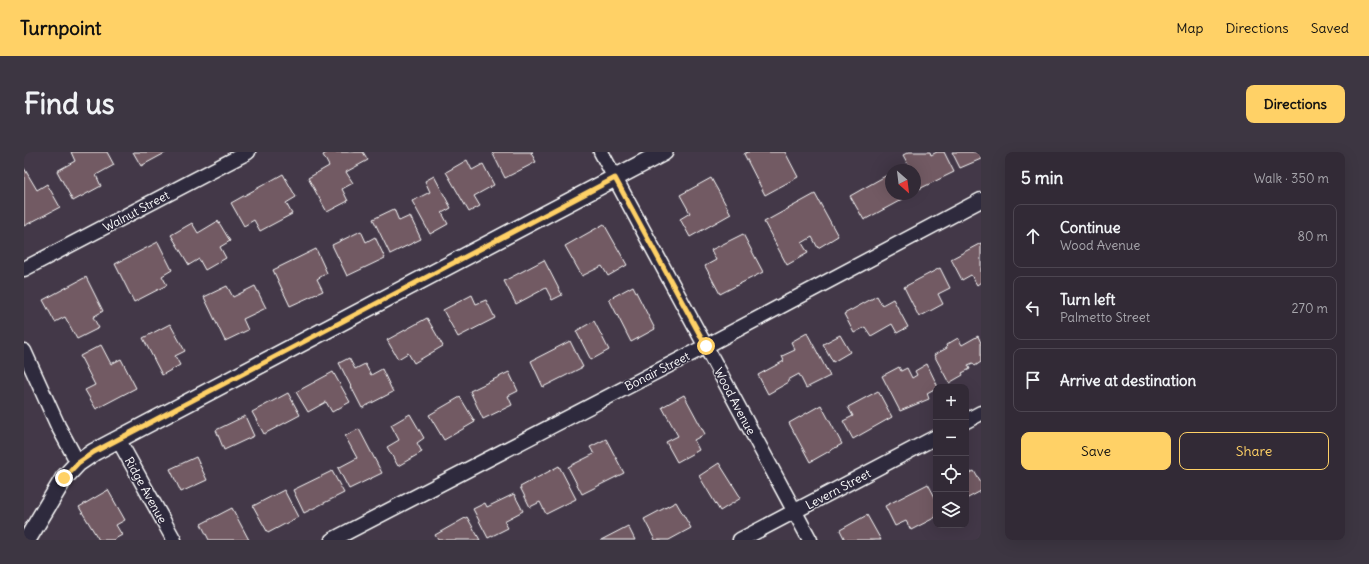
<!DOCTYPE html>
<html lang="en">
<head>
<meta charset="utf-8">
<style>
	body { margin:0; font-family:Delius,sans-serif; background:#3d3642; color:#f1f3f6 }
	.controls { position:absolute; right:12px; bottom:12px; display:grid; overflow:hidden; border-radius:8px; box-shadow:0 4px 16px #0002 }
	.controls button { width:36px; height:36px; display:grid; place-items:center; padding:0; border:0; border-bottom:1px solid #4d4651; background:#322a36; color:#f1f3f6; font:20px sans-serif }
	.compass { position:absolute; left:861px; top:12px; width:36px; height:36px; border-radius:50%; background:#322a36; box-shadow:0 4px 16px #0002; rotate:152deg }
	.stop { position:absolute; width:12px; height:12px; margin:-9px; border:3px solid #ffd166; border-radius:50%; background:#fff }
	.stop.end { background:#ffd166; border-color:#fff; box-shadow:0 1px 4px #0008 }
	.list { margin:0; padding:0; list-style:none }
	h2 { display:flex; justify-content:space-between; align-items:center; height:52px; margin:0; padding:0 16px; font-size:17px }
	h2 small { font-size:13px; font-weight:400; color:#a8a7ad }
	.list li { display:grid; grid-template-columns:26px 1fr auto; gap:12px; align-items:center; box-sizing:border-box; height:64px; margin:0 8px 8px; padding:0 8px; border:1px solid #4d4651; border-radius:8px }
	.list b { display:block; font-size:15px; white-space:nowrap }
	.list p { margin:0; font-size:13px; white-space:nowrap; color:#a8a7ad }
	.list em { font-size:13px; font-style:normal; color:#a8a7ad }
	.actions { display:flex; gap:8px; padding:12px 16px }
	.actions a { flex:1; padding:9px 0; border:1px solid #ffd166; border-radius:8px; text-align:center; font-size:14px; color:#ffd166 }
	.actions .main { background:#ffd166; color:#111 }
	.icon { flex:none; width:22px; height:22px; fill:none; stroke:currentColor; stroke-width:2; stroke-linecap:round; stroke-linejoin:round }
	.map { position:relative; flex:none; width:957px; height:388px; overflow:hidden; border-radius:8px }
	header { display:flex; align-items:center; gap:24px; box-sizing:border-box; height:56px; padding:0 20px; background:#ffd166; color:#111 }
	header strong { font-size:19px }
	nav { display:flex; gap:22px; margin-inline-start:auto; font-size:14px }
	.intro { display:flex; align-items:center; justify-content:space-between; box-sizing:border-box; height:96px; padding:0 24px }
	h1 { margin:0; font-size:28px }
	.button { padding:10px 18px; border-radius:8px; background:#ffd166; color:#111; font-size:14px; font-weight:700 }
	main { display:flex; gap:24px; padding:0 24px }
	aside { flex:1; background:#322a36; border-radius:8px; box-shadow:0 4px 16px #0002 }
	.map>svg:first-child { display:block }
	.building { fill:#725a63; stroke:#fff }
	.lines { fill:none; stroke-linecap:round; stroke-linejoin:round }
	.minor-casing { stroke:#fff; stroke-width:17 }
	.tertiary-casing { stroke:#fff; stroke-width:20 }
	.minor { stroke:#2f2a3d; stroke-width:14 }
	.tertiary { stroke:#2f2a3d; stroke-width:17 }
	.route { stroke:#ffd166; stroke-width:5 }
	.labels { text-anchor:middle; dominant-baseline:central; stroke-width:3; stroke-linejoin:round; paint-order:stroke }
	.street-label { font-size:12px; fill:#fff; stroke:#2f2a3d }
</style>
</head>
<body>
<header>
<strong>Turnpoint</strong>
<nav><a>Map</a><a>Directions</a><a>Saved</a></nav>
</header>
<div class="intro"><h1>Find us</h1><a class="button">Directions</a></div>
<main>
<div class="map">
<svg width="957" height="388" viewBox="0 0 957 388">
	<rect width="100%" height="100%" fill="#433848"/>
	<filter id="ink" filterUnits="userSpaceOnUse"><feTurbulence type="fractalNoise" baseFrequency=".025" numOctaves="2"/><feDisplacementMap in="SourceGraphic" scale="8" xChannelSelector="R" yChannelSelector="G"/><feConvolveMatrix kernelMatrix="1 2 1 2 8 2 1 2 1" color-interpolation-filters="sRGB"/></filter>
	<g filter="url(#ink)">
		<!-- building -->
		<g class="building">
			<polygon points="47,0 83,0 90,13 72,23 77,34 49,49 33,19 51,9"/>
			<polygon points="109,0 143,0 117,14"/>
			<polygon points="304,0 339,0 344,8 322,20 329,31 318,37 324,49 303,60 284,26 305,14 299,3"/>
			<polygon points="468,0 509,0 507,1 512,10 481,26"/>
			<polygon points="723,0 761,0 774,25 741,43 720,2"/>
			<polygon points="885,0 906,0 907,3 913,0 920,0 930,20 891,39 891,18 876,18 885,14 879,3"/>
			<polygon points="928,0 957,0 957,7 936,16"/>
			<polygon points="443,8 448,18 459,12 470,33 450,44 456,54 445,60 422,20"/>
			<polygon points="0,16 13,38 23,32 36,55 0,74"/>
			<polygon points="259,22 272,45 262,51 268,62 236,79 230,68 220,74 207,51"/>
			<polygon points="865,22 867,26 867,42 876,42 879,47 840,68 826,44"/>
			<polygon points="410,24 427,56 418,61 424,72 406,82 388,49 406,40 401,29"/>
			<polygon points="687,26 707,62 666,85 656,67 666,61 656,43"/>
			<polygon points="791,42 814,84 794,96 788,85 778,91 784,101 763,113 740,70"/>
			<polygon points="370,57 375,69 386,64 397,87 366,102 349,67"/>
			<polygon points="194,69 206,89 196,95 202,106 181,118 175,107 165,113 147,83 168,71 174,81"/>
			<polygon points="580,72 603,113 584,124 578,114 558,124 541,94"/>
			<polygon points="337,79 342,90 351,85 361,106 323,124 308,93"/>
			<polygon points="719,82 739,120 696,142 681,114 692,108 687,98"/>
			<polygon points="134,90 148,118 138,124 143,133 110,150 91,112"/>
			<polygon points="957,91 957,130 953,133 947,123 938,128 927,107"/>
			<polygon points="292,97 303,121 293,127 299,139 266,154 249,118"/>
			<polygon points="520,108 538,143 528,148 522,136 492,152 480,129"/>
			<polygon points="916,116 926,136 914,142 919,152 895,165 880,135"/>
			<polygon points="62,125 79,159 69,165 75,176 53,187 41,165 31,170 19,148"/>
			<polygon points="203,134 209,145 231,134 242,156 219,167 224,178 201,189 180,145"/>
			<polygon points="609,134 631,177 607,190 585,147"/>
			<polygon points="448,143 452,152 462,148 471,166 434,185 419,158"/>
			<polygon points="853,144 858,153 869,147 884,175 873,181 868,172 847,184 841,175 830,181 820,162"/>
			<polygon points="403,166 419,194 390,211 384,201 374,207 363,188"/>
			<polygon points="570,169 585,198 567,208 552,179"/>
			<polygon points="146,172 161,199 151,204 156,213 138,223 119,186"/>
			<polygon points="783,181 806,224 782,236 775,222 764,228 765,230 744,242 734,223 760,209 758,204 771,198 767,190"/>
			<polygon points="816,183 826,200 809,210 799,192"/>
			<polygon points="954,184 957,191 957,210 951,214 949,211 944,213 946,217 938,221 939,223 925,231 910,203 923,196 922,193 934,186 938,193"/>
			<polygon points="546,189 559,215 519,235 507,209"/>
			<polygon points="77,193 87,212 97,207 112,236 72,257 61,238 71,233 56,204"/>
			<polygon points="325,206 331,217 341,212 347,223 358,217 369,240 338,256 315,211"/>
			<polygon points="903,212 914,235 912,235 912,236 903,241 905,247 876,259 858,224 875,215 877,219 883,216 888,226 893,223 891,219"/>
			<polygon points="309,220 326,250 308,260 302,250 284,260 272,240"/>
			<polygon points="485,220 494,239 484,244 488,253 459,267 446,239"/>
			<polygon points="854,239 868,265 829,287 819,269 829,264 824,255"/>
			<polygon points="264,241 276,263 240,282 228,260"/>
			<polygon points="660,243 681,282 670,288 675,298 653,310 642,290 654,284 638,255"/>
			<polygon points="436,245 451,270 420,288 405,263"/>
			<polygon points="797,253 818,292 786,310 765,271"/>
			<polygon points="386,262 400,286 393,291 398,300 374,314 363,295 375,288 367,273"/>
			<polygon points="221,264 230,284 200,298 192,278"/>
			<polygon points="335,277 358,321 325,337 314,316 333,306 321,284"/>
			<polygon points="582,287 600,321 558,342 544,315 570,302 566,295"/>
			<polygon points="172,305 183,328 157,340 146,317"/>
			<polygon points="695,311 717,346 696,359 675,324"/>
			<polygon points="535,314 552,347 522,362 516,350 506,355 496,335"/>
			<polygon points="308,319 320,341 280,361 269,338"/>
			<polygon points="950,319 957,331 957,339 942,347 942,323"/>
			<polygon points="904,332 912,347 912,365 887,378 882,369 871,374 861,354"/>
			<polygon points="84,338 101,368 92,373 98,383 89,388 75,388 55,355"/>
			<polygon points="260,338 274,365 244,381 229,354"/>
			<polygon points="490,342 499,359 480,369 484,376 464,386 449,357 461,351 463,355"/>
			<polygon points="652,350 667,376 645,388 631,388 620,367"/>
			<polygon points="208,356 225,388 185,388 177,372"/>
			<polygon points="843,363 857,388 821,388 816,378"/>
			<polygon points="443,365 456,388 414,388 411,383"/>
			<polygon points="604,374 611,388 577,388"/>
		</g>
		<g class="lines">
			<defs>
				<g id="minor">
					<polyline points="577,0 786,388"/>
					<polyline points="0,117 224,0"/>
					<polyline points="0,199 34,274 54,311"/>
					<polyline points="942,269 957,261"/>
					<polyline points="94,287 150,388"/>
					<polyline points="308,388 682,194 957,48"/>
					<polyline points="716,388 912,285"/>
				</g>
				<polyline id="tertiary" points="3,388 40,326 54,311 70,300 640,0"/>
			</defs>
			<!-- minor casing -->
			<use href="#minor" class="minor-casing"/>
			<!-- tertiary casing -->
			<use href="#tertiary" class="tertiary-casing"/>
			<!-- minor -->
			<use href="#minor" class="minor"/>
			<!-- tertiary -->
			<use href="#tertiary" class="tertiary"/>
		</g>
	</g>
	<g class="lines" filter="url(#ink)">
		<!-- route -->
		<polyline class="route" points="40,326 54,311 70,300 591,26 682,194"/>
	</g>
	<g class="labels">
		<!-- street labels -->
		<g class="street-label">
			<text transform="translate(112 59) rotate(-28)">Walnut Street</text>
			<text transform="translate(633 219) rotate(-27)">Bonair Street</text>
			<text transform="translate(711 249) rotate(62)">Wood Avenue</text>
			<text transform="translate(814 337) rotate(-28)">Levern Street</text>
			<text transform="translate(122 338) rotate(61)">Ridge Avenue</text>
		</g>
	</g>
</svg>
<div class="controls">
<button>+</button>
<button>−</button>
<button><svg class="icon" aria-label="locate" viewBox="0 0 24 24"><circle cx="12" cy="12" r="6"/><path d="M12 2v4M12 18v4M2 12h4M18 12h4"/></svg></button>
<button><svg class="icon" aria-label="layers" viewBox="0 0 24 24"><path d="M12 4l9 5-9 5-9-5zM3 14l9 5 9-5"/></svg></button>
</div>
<svg class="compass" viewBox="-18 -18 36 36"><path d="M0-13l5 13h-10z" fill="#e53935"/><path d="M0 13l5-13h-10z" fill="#a8a7ad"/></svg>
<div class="stop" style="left:682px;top:194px"></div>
<div class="stop end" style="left:40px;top:326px"></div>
</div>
<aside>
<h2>5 min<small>Walk · 350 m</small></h2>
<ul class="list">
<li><svg class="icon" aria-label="ahead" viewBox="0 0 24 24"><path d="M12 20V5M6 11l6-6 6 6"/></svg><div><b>Continue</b><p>Wood Avenue</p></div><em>80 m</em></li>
<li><svg class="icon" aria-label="left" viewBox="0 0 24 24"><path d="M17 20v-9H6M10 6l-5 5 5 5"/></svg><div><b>Turn left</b><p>Palmetto Street</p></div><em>270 m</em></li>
<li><svg class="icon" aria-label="arrive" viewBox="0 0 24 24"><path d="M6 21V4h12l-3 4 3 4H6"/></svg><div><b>Arrive at destination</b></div></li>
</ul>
<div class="actions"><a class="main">Save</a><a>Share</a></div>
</aside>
</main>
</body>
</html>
